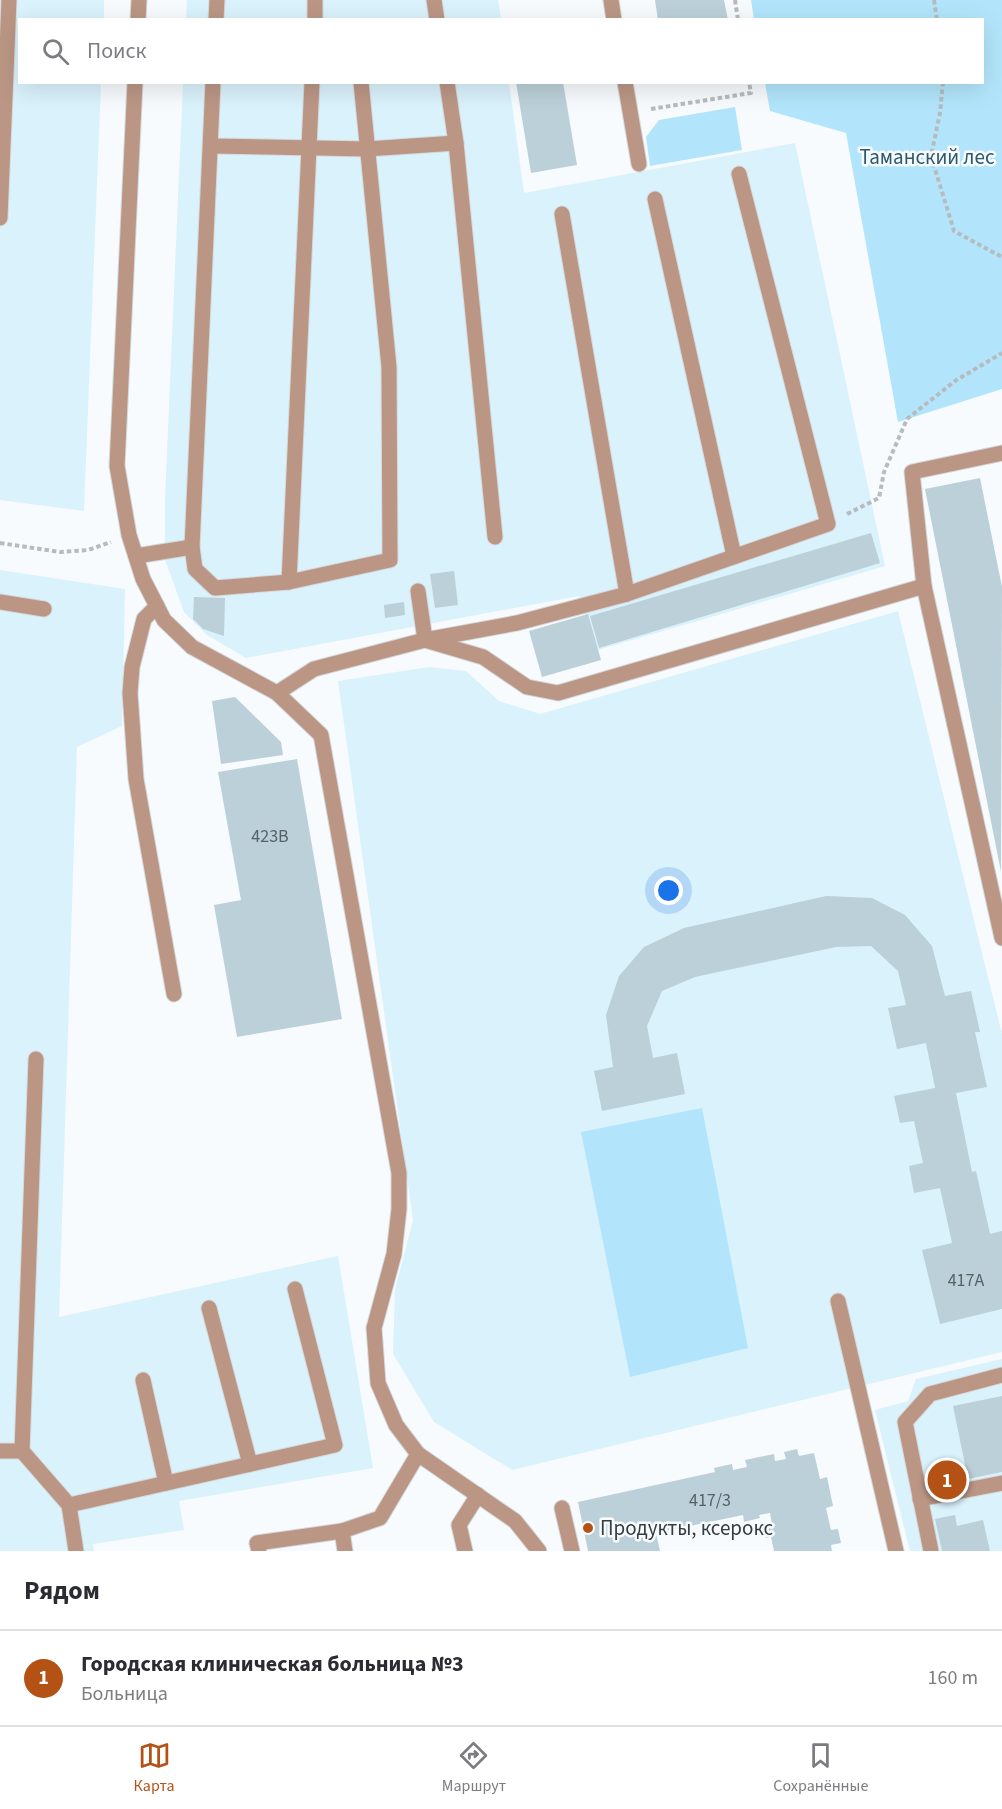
<!DOCTYPE html>
<html lang="ru">
<head>
<meta charset="utf-8">
<style>
	body { margin:0; font-family:"Source Sans 3",sans-serif; background:#f7f7f7; color:#2b2b33 }
	.you { position:absolute; left:669px; top:891px; width:21px; height:21px; margin:-15px; border:4px solid #fff; border-radius:50%; background:#1a73e8; box-shadow:0 0 0 9px #1a73e833 }
	.badge { display:grid; place-items:center; width:39px; height:39px; border-radius:50%; background:#b45215; color:#fff; font-size:20px; font-weight:700 }
	.pin { position:absolute; translate:-50% -50%; border:3px solid #fff; box-shadow:0 2px 6px #0006 }
	.list { margin:0; padding:0; list-style:none }
	h2 { display:flex; justify-content:space-between; align-items:center; height:78px; margin:0; padding:0 24px; font-size:26px }
	h2 small { font-size:20px; font-weight:400; color:#7c7c81 }
	.list li { display:grid; grid-template-columns:39px 1fr auto; gap:18px; align-items:center; box-sizing:border-box; height:96px; padding:0 24px; border-top:2px solid #e1e1e2 }
	.list b { display:block; font-size:22px; white-space:nowrap }
	.list p { margin:0; font-size:20px; white-space:nowrap; color:#7c7c81 }
	.list em { font-size:20px; font-style:normal; color:#7c7c81 }
	.icon { flex:none; width:33px; height:33px; fill:none; stroke:currentColor; stroke-width:2; stroke-linecap:round; stroke-linejoin:round }
	.map { position:relative; flex:none; width:1002px; height:1551px; overflow:hidden }
	.search { position:absolute; background:#fff; box-shadow:0 6px 24px #0002; left:18px; right:18px; top:18px; height:66px; display:flex; align-items:center; gap:15px; box-sizing:border-box; padding:0 21px; border-radius:0px; color:#7c7c81; font-size:22px }
	.sheet { height:174px; background:#fff }
	nav { display:flex; justify-content:space-around; align-items:center; box-sizing:border-box; height:84px; border-top:2px solid #e1e1e2; background:#fff; font-size:16px; color:#7c7c81 }
	nav a { display:grid; justify-items:center; gap:3px }
	nav .on { color:#b45215 }
	.map>svg:first-child { display:block }
	.built { fill:#daf2fc }
	.green { fill:#b2e5fb }
	.building { fill:#bbd0d9 }
	.lines { fill:none; stroke-linecap:round; stroke-linejoin:round }
	.minor-casing { stroke:#d4d9db; stroke-width:17 }
	.path { stroke:#b6bcbe; stroke-width:4; stroke-dasharray:4.5 3; stroke-linecap:butt }
	.minor { stroke:#bb9685; stroke-width:15 }
	.poi-dot { fill:#b45215; stroke:#f7fbfd; stroke-width:2 }
	.labels { text-anchor:middle; dominant-baseline:central; stroke-width:5; stroke-linejoin:round; paint-order:stroke }
	.number-label { font-size:18px; fill:#566266 }
	.park-label { font-size:21px; fill:#2d5a6c; stroke:#f7fbfd }
	.poi-label { font-size:21px; fill:#343d40; stroke:#f7fbfd; text-anchor:start }
</style>
</head>
<body>
<div class="map">
<svg width="1002" height="1551" viewBox="0 0 1002 1551">
	<rect width="100%" height="100%" fill="#f7fbfd"/>
	<!-- built -->
	<g class="built">
		<polygon points="0,0 104,0 104,19 20,20 20,82 101,83 84,511 0,500"/>
		<polygon points="187,0 498,0 501,19 186,20"/>
		<polygon points="183,83 509,83 524,193 795,143 885,566 598,650 579,596 246,658 207,635 184,612 165,560 165,499"/>
		<polygon points="0,570 125,589 122,726 77,747 59,1317 338,1256 373,1468 179,1501 184,1530 93,1544 94,1551 0,1551"/>
		<polygon points="898,611 1002,1034 1002,1352 512,1470 434,1422 393,1354 395,1290 413,1220 338,681 429,667 466,671 499,701 540,714"/>
		<polygon points="1002,1359 1002,1551 910,1551 875,1410 908,1401 916,1379"/>
	</g>
	<!-- green -->
	<g class="green">
		<polygon points="751,0 1002,0 1002,389 898,422 846,133 770,111 765,83 982,82 982,20 754,19"/>
		<polygon points="735,107 742,150 650,166 646,137 659,120"/>
		<polygon points="702,1108 748,1348 630,1377 581,1132"/>
	</g>
	<!-- building -->
	<g class="building">
		<polygon points="655,0 724,0 728,20 658,20"/>
		<polygon points="516,82 563,82 577,165 531,173"/>
		<polygon points="980,478 1002,587 1001,872 925,489"/>
		<polygon points="871,533 880,563 599,648 590,616"/>
		<polygon points="454,571 458,605 435,608 430,574"/>
		<polygon points="194,597 225,598 224,636 203,629 193,619"/>
		<polygon points="404,602 405,615 385,618 384,605"/>
		<polygon points="588,614 601,660 542,677 529,631"/>
		<polygon points="235,697 281,742 283,755 221,764 212,701"/>
		<polygon points="297,759 342,1019 237,1037 214,905 241,900 218,772"/>
		<polygon points="826,896 872,898 905,915 932,946 945,996 971,991 980,1032 975,1032 987,1087 956,1093 972,1172 976,1171 990,1234 1002,1231 1002,1309 940,1324 922,1250 952,1243 940,1188 914,1193 909,1166 923,1163 914,1121 900,1123 894,1096 935,1088 926,1043 897,1049 888,1008 906,1005 898,971 871,946 836,947 695,977 662,991 647,1026 653,1058 677,1053 685,1094 602,1111 594,1071 613,1067 606,1015 619,976 644,947 684,928"/>
		<polygon points="1002,1396 1002,1472 968,1479 953,1406"/>
		<polygon points="797,1449 799,1456 814,1453 820,1479 827,1477 833,1506 826,1508 831,1530 838,1529 841,1543 831,1545 832,1551 774,1551 771,1537 766,1538 763,1526 772,1524 770,1513 759,1515 760,1518 744,1522 743,1515 656,1533 660,1551 588,1551 578,1502 715,1472 714,1468 732,1464 733,1470 747,1467 745,1460 774,1454 775,1461 786,1459 784,1452"/>
		<polygon points="955,1515 957,1526 983,1520 990,1551 942,1551 935,1519"/>
	</g>
	<g class="lines">
		<defs>
			<g id="minor">
				<polyline points="315,0 315,20"/>
				<polyline points="434,0 437,20"/>
				<polyline points="611,0 614,20"/>
				<polyline points="138,20 139,0"/>
				<polyline points="216,20 217,0"/>
				<polyline points="135,82 117,466 129,535 143,579 164,620 192,647 277,693 321,735 399,1173 399,1209 394,1254 374,1328 378,1383 396,1425 418,1454 380,1518 342,1531 257,1543 259,1551"/>
				<polyline points="213,82 192,547 195,569 215,588 289,582 390,560 389,367 361,82"/>
				<polyline points="447,82 456,143 495,537"/>
				<polyline points="625,82 639,164"/>
				<polyline points="211,146 367,149 456,143"/>
				<polyline points="655,199 734,556"/>
				<polyline points="562,214 627,594"/>
				<polyline points="0,218 9,0"/>
				<polyline points="1002,453 912,472 924,586 1002,938"/>
				<polyline points="136,556 192,547"/>
				<polyline points="289,582 312,82"/>
				<polyline points="418,591 425,640 483,657 527,687 558,693 924,586"/>
				<polyline points="0,602 44,609"/>
				<polyline points="157,606 144,619 132,667 130,693 136,779 174,994"/>
				<polyline points="277,693 314,669 425,640 517,623 627,594 828,524 739,174"/>
				<polyline points="36,1059 22,1451 69,1505 335,1445 295,1289"/>
				<polyline points="838,1301 896,1551"/>
				<polyline points="209,1308 250,1464"/>
				<polyline points="143,1380 166,1483"/>
				<polyline points="0,1451 22,1451"/>
				<polyline points="418,1454 515,1521 539,1551"/>
				<polyline points="920,1499 1002,1483"/>
				<polyline points="69,1505 76,1551"/>
				<polyline points="562,1508 572,1551"/>
				<polyline points="342,1531 345,1551"/>
				<polyline points="465,1551 459,1525 478,1495"/>
				<polyline points="931,1551 905,1422 930,1394 1002,1375"/>
			</g>
		</defs>
		<!-- minor casing -->
		<use href="#minor" class="minor-casing"/>
		<!-- path -->
		<g class="path">
			<polyline points="735,0 738,20"/>
			<polyline points="934,0 937,20"/>
			<polyline points="943,82 940,113 931,156 954,231 1002,257"/>
			<polyline points="651,109 751,93 749,82"/>
			<polyline points="847,514 879,498 884,472 907,419 955,381 1002,353"/>
			<polyline points="0,543 60,552 88,550 111,542"/>
		</g>
		<!-- minor -->
		<use href="#minor" class="minor"/>
	</g>
	<!-- markers -->
	<circle class="poi-dot" cx="588" cy="1528" r="6"/>
	<g class="labels">
		<!-- number labels -->
		<g class="number-label">
			<text x="270" y="836">423В</text>
			<text x="966" y="1280">417А</text>
			<text x="710" y="1500">417/3</text>
		</g>
		<!-- park labels -->
		<g class="park-label">
			<text x="927" y="157">Таманский лес</text>
		</g>
		<!-- poi labels -->
		<g class="poi-label">
			<text x="600" y="1528">Продукты, ксерокс</text>
		</g>
	</g>
</svg>
<div class="you"></div>
<div class="pin badge" style="left:947px;top:1480px">1</div>
<div class="search"><svg class="icon" aria-label="search" viewBox="0 0 24 24"><circle cx="10" cy="10" r="6"/><path d="M15 15l6 6"/></svg>Поиск</div>
</div>
<section class="sheet">
<h2>Рядом<small></small></h2>
<ul class="list">
<li><span class="badge">1</span><div><b>Городская клиническая больница №3</b><p>Больница</p></div><em>160 m</em></li>
</ul>
</section>
<nav>
<a class="on"><svg class="icon" aria-label="map" viewBox="0 0 24 24"><path d="M3 6l6-2 6 2 6-2v14l-6 2-6-2-6 2zM9 4v14M15 6v14"/></svg>Карта</a>
<a><svg class="icon" aria-label="directions" viewBox="0 0 24 24"><path d="M12 3l9 9-9 9-9-9zM9 14v-3h6M13 9l2 2-2 2"/></svg>Маршрут</a>
<a><svg class="icon" aria-label="saved" viewBox="0 0 24 24"><path d="M7 4h10v16l-5-4-5 4z"/></svg>Сохранённые</a>
</nav>
</body>
</html>
